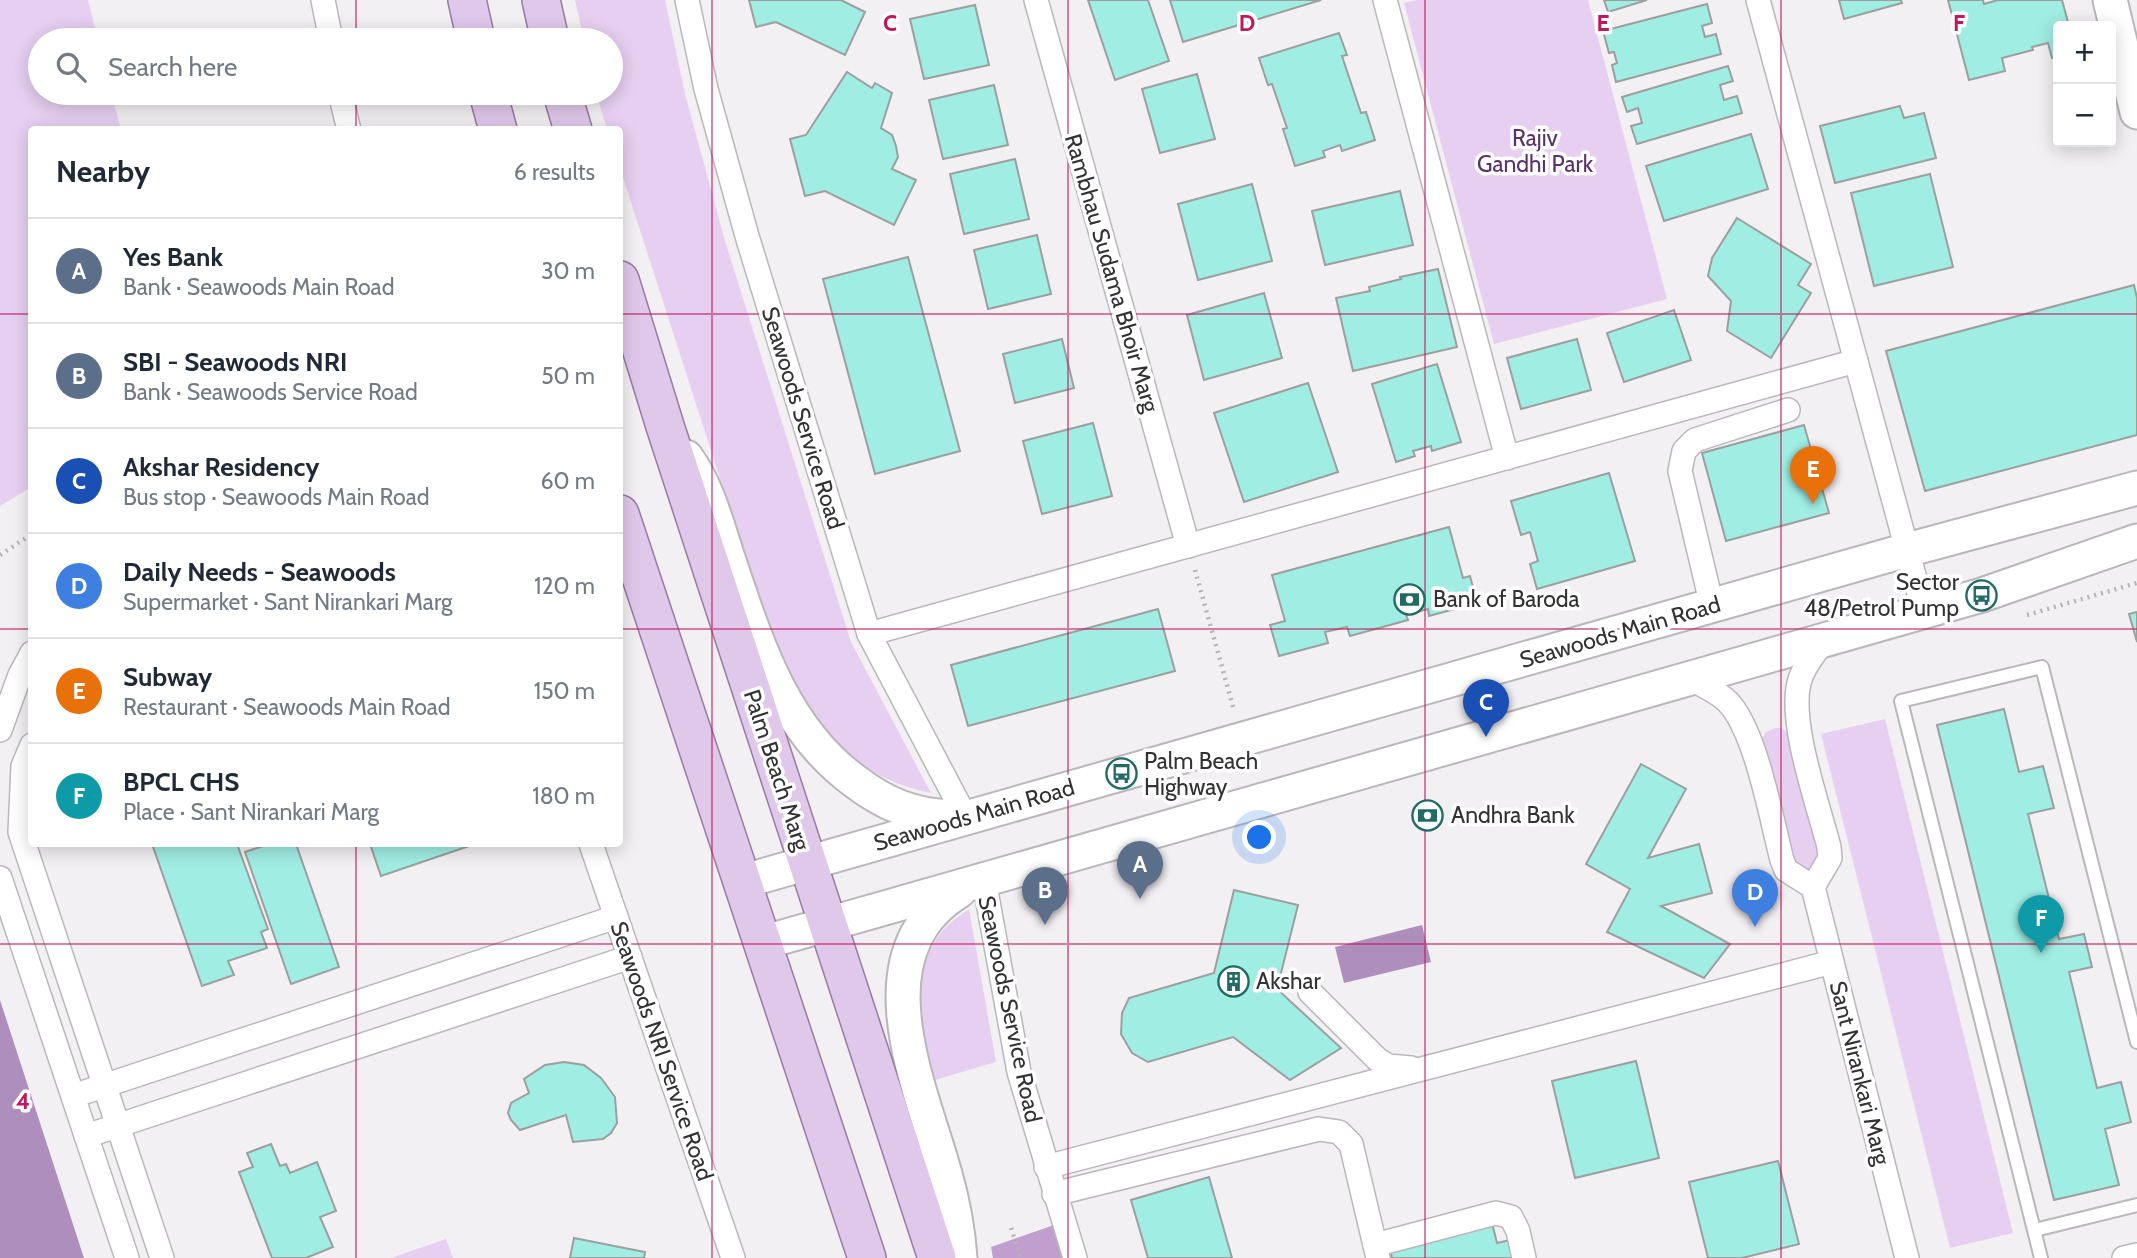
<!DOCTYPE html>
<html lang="en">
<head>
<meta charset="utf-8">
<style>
	body { margin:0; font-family:Cabin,sans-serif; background:#f6f6f7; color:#1f2937 }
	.controls { position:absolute; right:21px; top:21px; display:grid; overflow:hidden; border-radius:7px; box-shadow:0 4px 18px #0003 }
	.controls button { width:63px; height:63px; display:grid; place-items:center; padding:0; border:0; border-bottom:2px solid #e0e1e3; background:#fff; color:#1f2937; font:35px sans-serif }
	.you { position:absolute; left:1260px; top:838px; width:24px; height:24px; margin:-18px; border:5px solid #fff; border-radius:50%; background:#1a73e8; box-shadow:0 0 0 10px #1a73e833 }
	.badge { display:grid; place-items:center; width:46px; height:46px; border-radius:50%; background:#216b64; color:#fff; font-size:23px; font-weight:700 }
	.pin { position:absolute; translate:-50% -58px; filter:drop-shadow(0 2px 4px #0008) }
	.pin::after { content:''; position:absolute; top:37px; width:24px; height:21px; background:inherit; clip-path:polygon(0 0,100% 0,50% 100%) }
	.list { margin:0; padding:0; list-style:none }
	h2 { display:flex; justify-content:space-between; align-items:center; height:91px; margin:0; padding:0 28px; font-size:30px }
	h2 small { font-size:23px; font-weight:400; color:#747a83 }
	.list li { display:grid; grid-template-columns:46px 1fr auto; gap:21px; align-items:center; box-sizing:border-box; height:105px; padding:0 28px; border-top:2px solid #e0e1e3 }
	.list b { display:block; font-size:26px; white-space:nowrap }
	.list p { margin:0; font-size:23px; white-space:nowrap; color:#747a83 }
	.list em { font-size:23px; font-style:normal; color:#747a83 }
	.icon { flex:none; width:38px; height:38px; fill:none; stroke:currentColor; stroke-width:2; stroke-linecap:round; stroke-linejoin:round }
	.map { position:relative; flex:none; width:2137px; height:1258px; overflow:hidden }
	.search { position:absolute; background:#fff; box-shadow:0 4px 18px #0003; left:28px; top:28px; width:595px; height:77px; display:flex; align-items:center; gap:18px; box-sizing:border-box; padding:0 24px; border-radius:38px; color:#747a83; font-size:26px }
	.panel { position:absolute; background:#fff; box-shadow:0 4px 18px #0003; left:28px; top:126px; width:595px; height:721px; border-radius:7px }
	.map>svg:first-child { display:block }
	.green { fill:#e6cff1 }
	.forest { fill:#c09fcf }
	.water { fill:#ae8ebd }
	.building { fill:#a0ede3; stroke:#9ba09f; stroke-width:2 }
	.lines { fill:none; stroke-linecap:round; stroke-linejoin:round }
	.lane-casing { stroke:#b9b7ba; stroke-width:16 }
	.street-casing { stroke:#b9b7ba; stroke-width:26 }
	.secondary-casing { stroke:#b9b7ba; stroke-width:37 }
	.primary-casing { stroke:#967ba2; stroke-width:40 }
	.path { stroke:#b6b4b7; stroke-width:4.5; stroke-dasharray:2 5; stroke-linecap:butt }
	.lane { stroke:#fff; stroke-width:12 }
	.street { stroke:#fff; stroke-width:23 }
	.secondary { stroke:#fff; stroke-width:33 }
	.primary { stroke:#e0c8eb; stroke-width:37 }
	.grid { fill:none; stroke:#c2185b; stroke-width:2; stroke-opacity:0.55 }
	.labels { text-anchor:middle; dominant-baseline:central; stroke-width:7; stroke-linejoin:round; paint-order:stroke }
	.park-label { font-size:23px; fill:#5a316c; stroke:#fff }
	.street-label { font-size:23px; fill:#323133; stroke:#fff }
	.poi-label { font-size:23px; fill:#323133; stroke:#fff; text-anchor:start }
	.grid-label { font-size:23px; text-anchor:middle; font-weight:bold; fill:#c2185b; stroke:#fff; stroke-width:7; stroke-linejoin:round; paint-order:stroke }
</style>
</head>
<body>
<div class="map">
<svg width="2137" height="1258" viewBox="0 0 2137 1258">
	<rect width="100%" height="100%" fill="#f3f0f4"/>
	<!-- green -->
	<g class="green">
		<polygon points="0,0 88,0 98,40 40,40 40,93 111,93 121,129 32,130 31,487 0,506"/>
		<path d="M575 0H665L685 94 725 241 851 642 931 793C845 775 814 721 775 649L620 168V130L607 129 596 93H611V40H584Z"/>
		<polygon points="1417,0 1588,0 1667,299 1494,344 1404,3"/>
		<polygon points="1885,719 2013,1233 1950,1248 1821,734"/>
		<polygon points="1775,728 1781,728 1790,734 1822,855 1810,872 1794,867 1761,741 1766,732"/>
		<path d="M969 909 996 1062 935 1080C923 1036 909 979 937 938 945 926 958 917 969 909Z"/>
		<polygon points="446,1239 453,1258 391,1258"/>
	</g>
	<!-- forest -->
	<polygon class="forest" points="1054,1225 1064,1258 993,1258 991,1247"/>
	<!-- water -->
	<g class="water">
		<polygon points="1422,925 1431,962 1344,983 1335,947"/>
		<polygon points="0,1000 84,1258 0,1258"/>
	</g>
	<!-- building -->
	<g class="building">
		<polygon points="749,0 841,0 865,12 845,55 776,22 756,27"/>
		<polygon points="1088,0 1148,0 1169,61 1115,80"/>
		<polygon points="1170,0 1321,0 1183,42"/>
		<polygon points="1604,0 1647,0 1608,12"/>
		<polygon points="1839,0 1901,0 1902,3 1844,19"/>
		<polygon points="1948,0 1983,0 1984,4 1998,0 2062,0 2069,26 2058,26 2058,57 2052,58 2048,43 2032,47 2033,50 2002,58 2005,71 1969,80"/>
		<polygon points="1707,4 1712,23 1702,26 1705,37 1716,34 1721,54 1616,82 1612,65 1617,63 1614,52 1609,53 1603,31"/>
		<polygon points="975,5 989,65 924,79 910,19"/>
		<polygon points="1339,33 1347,55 1342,56 1361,113 1366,112 1375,140 1342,151 1340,145 1323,151 1325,157 1295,166 1283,129 1287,128 1272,84 1268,85 1259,58"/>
		<polygon points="1728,66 1733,81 1720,85 1724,100 1737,96 1742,113 1637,144 1631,126 1642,123 1638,108 1627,112 1622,97"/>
		<polygon points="847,72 872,88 875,83 892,93 881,128 892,135 896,146 898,157 892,169 916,180 894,225 825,191 805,196 790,139 806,135"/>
		<polygon points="1197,74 1215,139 1160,153 1142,89"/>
		<polygon points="994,85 1008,145 943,159 929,100"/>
		<polygon points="1900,106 1904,118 1924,113 1936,158 1835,183 1820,126"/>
		<polygon points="1751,134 1768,189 1664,221 1646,166"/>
		<polygon points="1015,159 1029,219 964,234 950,174"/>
		<polygon points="1930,174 1953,267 1874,286 1851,193"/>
		<polygon points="1252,184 1272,261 1198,280 1178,204"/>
		<polygon points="1400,191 1413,245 1325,265 1312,211"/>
		<polygon points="1737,218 1811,264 1798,285 1811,293 1771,358 1727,331 1731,301 1708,276 1712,258"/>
		<polygon points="1037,235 1051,294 988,309 974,250"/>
		<polygon points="908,257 960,451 875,474 823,279"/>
		<polygon points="1438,269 1457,347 1353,371 1336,298 1370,291 1369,287 1401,279 1400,277"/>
		<polygon points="2134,285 2137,298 2137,435 1925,491 1886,351"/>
		<polygon points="1264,293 1282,358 1204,380 1187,315"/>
		<polygon points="1674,310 1691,360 1624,382 1607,333"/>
		<polygon points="1062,339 1074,388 1015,403 1003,354"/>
		<polygon points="1577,339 1591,390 1521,409 1507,358"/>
		<polygon points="1437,364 1461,442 1432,451 1431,446 1413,451 1415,456 1396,462 1372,384"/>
		<polygon points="1308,383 1338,472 1244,502 1214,413"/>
		<polygon points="1093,423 1112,496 1042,514 1023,441"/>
		<polygon points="1804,425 1829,513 1726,541 1702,453"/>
		<polygon points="1609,473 1635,561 1537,589 1530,564 1538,561 1530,532 1521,535 1511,501"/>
		<polygon points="1449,527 1463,578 1470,576 1477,603 1429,616 1428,609 1406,615 1408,620 1350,636 1347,627 1325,632 1328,643 1279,656 1270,625 1285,621 1272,575"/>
		<polygon points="1158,609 1175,671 968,726 951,665"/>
		<polygon points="2137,612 2137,642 2129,614"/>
		<polygon points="2004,709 2019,772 2043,766 2054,808 2028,814 2059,939 2084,934 2092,967 2069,972 2097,1088 2121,1082 2131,1122 2105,1129 2119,1185 2054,1200 1937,725"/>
		<polygon points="1641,764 1686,789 1648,858 1699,844 1712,893 1661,906 1730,944 1704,978 1607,932 1630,889 1586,864"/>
		<polygon points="152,844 237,844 268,929 261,932 267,948 228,961 234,975 202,986"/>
		<polygon points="269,844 296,844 339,967 291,984 245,852"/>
		<polygon points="370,844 475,844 381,876"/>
		<polygon points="1234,890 1298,905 1277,989 1341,1048 1290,1080 1233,1037 1148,1062 1132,1053 1121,1034 1122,1013 1129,998 1214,973"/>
		<polygon points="1636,1061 1659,1158 1575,1178 1552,1081"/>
		<polygon points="564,1062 584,1065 601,1078 615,1097 617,1123 611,1133 603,1139 573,1142 566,1115 520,1130 511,1120 508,1113 511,1103 529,1093 524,1079 545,1065"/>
		<polygon points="271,1144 280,1166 286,1164 290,1173 317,1162 336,1211 320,1217 333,1247 306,1258 272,1258 239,1172 253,1167 247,1153"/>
		<polygon points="1778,1161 1799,1244 1742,1258 1708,1258 1689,1182"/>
		<polygon points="1209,1177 1232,1258 1148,1258 1131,1200"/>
		<polygon points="1492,1223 1497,1243 1510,1240 1514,1258 1392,1258 1390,1250"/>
		<polygon points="574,1238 645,1252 644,1258 570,1258"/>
	</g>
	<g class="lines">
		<defs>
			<g id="lane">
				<polyline points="2035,1230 2137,1205"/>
				<polyline points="2041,1258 1901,701 2042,667 2137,1042"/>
			</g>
			<g id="street">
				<polyline points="323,0 331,40"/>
				<polyline points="687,0 706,89 747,236 869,634 966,818"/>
				<polyline points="1036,0 1188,546"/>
				<polyline points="1385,0 1507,458"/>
				<polyline points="1758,0 1924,612"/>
				<polyline points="340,93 349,130"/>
				<polyline points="1712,606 1680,471 1684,451 1695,440 1788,410"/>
				<polyline points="869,634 1856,361"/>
				<path d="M1690 679C1703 685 1716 691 1727 701 1756 730 1771 818 1782 860L1786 870 1813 887 1907 1258"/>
				<polyline points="0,730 20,675 32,653"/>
				<polyline points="32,745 23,766 20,832 162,1258"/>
				<polyline points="591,844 733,1258"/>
				<polyline points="0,878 127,1258"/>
				<polyline points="984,880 1019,1072 1075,1258"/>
				<path d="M1813 887 1830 858 1829 847C1818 804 1789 724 1799 683 1803 667 1814 654 1824 641"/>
				<polyline points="1310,992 1377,1059 1388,1066 1411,1068"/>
				<polyline points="73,1096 616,917"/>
				<polyline points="86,1136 630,957"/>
				<polyline points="1046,1167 1832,962"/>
				<polyline points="1054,1194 1319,1129 1339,1132 1351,1144 1378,1258"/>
				<polyline points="1375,1245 1496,1213 1511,1217 1518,1231 1524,1258"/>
				<polyline points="2124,1258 2137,1255"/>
			</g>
			<g id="secondary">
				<polyline points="2110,0 2137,112"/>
				<path d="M686 457C707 486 716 521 727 555 755 638 781 728 856 782 885 804 912 815 949 817"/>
				<polyline points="741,882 1907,550 2137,488"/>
				<path d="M959 891C857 954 921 1087 945 1174 953 1202 958 1230 960 1258"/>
				<polyline points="762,943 1982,595 2137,541"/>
			</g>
			<g id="primary">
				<polyline points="467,0 476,40"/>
				<polyline points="541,0 550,40"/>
				<polyline points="488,93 498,130"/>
				<polyline points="562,93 573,130"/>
				<polyline points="620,280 665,426 937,1258"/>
				<polyline points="620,514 867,1258"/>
			</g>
		</defs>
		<!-- lane casing -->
		<use href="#lane" class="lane-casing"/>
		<!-- street casing -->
		<use href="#street" class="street-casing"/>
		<!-- secondary casing -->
		<use href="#secondary" class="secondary-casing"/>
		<!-- primary casing -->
		<use href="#primary" class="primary-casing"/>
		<!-- path -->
		<g class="path">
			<polyline points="0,555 32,534"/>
			<polyline points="1195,570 1234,710"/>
			<polyline points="2027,615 2137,583"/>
			<polyline points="1011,1228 1021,1258"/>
		</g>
		<!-- lane -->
		<use href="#lane" class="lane"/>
		<!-- street -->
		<use href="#street" class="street"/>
		<!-- secondary -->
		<use href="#secondary" class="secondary"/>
		<!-- primary -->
		<use href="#primary" class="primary"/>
	</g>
	<!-- grid -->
	<path class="grid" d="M356 0V40M712 0V1258M1068 0V1258M1425 0V1258M1781 0V1258M356 93V130M0 314H32M620 314H2137M0 629H32M620 629H2137M356 844V1258M0 944H2137"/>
	<!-- icons -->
	<defs>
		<symbol id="bus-ring" viewBox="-11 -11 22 22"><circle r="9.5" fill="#fff" stroke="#216b64" stroke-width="1.5"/><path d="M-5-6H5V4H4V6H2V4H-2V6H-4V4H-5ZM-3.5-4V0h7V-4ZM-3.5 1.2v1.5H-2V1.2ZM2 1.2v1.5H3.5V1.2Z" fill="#216b64"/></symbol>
		<symbol id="bank-ring" viewBox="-11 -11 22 22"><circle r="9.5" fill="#fff" stroke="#216b64" stroke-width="1.5"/><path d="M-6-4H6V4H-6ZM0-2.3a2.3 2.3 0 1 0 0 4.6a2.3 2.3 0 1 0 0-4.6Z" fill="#216b64"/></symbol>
		<symbol id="building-ring" viewBox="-11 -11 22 22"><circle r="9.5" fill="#fff" stroke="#216b64" stroke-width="1.5"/><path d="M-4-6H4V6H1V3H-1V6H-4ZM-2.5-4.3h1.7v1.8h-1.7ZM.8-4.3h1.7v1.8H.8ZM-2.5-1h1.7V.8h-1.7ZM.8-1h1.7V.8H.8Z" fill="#216b64"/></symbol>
	</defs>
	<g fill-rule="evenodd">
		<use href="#bus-ring" x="1964" y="578" width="35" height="35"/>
		<use href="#bank-ring" x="1392" y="582" width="35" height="35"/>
		<use href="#bus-ring" x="1104" y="756" width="35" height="35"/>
		<use href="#bank-ring" x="1410" y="798" width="35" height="35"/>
		<use href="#building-ring" x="1216" y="964" width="35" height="35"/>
	</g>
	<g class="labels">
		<!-- park labels -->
		<g class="park-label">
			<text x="1535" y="138">Rajiv<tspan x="1535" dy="26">Gandhi Park</tspan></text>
		</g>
		<!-- street labels -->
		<g class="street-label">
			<text transform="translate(1112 273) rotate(74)">Rambhau Sudama Bhoir Marg</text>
			<text transform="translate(803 418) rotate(73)">Seawoods Service Road</text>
			<text transform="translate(1620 632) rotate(-16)">Seawoods Main Road</text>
			<text transform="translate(777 770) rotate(72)">Palm Beach Marg</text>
			<text transform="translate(974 815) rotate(-16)">Seawoods Main Road</text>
			<text transform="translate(1010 1009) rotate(78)">Seawoods Service Road</text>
			<text transform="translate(662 1051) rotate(71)">Seawoods NRI Service Road</text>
			<text transform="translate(1860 1073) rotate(76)">Sant Nirankari Marg</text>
		</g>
		<!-- poi labels -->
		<g class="poi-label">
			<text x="1959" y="582" text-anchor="end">Sector<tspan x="1959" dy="26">48/Petrol Pump</tspan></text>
			<text x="1433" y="599">Bank of Baroda</text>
			<text x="1144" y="761">Palm Beach<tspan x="1144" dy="26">Highway</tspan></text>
			<text x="1451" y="815">Andhra Bank</text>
			<text x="1256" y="981">Akshar</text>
		</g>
	</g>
	<g class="grid-label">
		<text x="890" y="31">C</text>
		<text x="1247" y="31">D</text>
		<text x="1603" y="31">E</text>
		<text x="1959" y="31">F</text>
		<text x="23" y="1109">4</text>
	</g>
</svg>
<div class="controls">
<button>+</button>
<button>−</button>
</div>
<div class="you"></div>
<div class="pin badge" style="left:1140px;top:899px;background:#5c6f8a">A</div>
<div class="pin badge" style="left:1045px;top:925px;background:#5c6f8a">B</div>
<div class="pin badge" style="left:1486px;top:737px;background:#1a4fb4">C</div>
<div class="pin badge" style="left:1755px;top:927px;background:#3f7fe0">D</div>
<div class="pin badge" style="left:1813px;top:504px;background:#e8710a">E</div>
<div class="pin badge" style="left:2041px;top:953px;background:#0f9aa8">F</div>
<div class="search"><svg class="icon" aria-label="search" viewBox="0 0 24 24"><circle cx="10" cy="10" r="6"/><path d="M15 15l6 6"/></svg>Search here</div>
<section class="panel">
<h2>Nearby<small>6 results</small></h2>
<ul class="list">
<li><span class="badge" style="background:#5c6f8a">A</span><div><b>Yes Bank</b><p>Bank · Seawoods Main Road</p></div><em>30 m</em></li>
<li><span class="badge" style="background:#5c6f8a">B</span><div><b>SBI - Seawoods NRI</b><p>Bank · Seawoods Service Road</p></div><em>50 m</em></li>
<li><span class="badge" style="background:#1a4fb4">C</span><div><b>Akshar Residency</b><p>Bus stop · Seawoods Main Road</p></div><em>60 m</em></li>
<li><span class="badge" style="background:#3f7fe0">D</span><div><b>Daily Needs - Seawoods</b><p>Supermarket · Sant Nirankari Marg</p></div><em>120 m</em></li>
<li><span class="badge" style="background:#e8710a">E</span><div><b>Subway</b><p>Restaurant · Seawoods Main Road</p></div><em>150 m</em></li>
<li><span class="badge" style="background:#0f9aa8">F</span><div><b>BPCL CHS</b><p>Place · Sant Nirankari Marg</p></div><em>180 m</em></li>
</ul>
</section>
</div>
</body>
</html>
